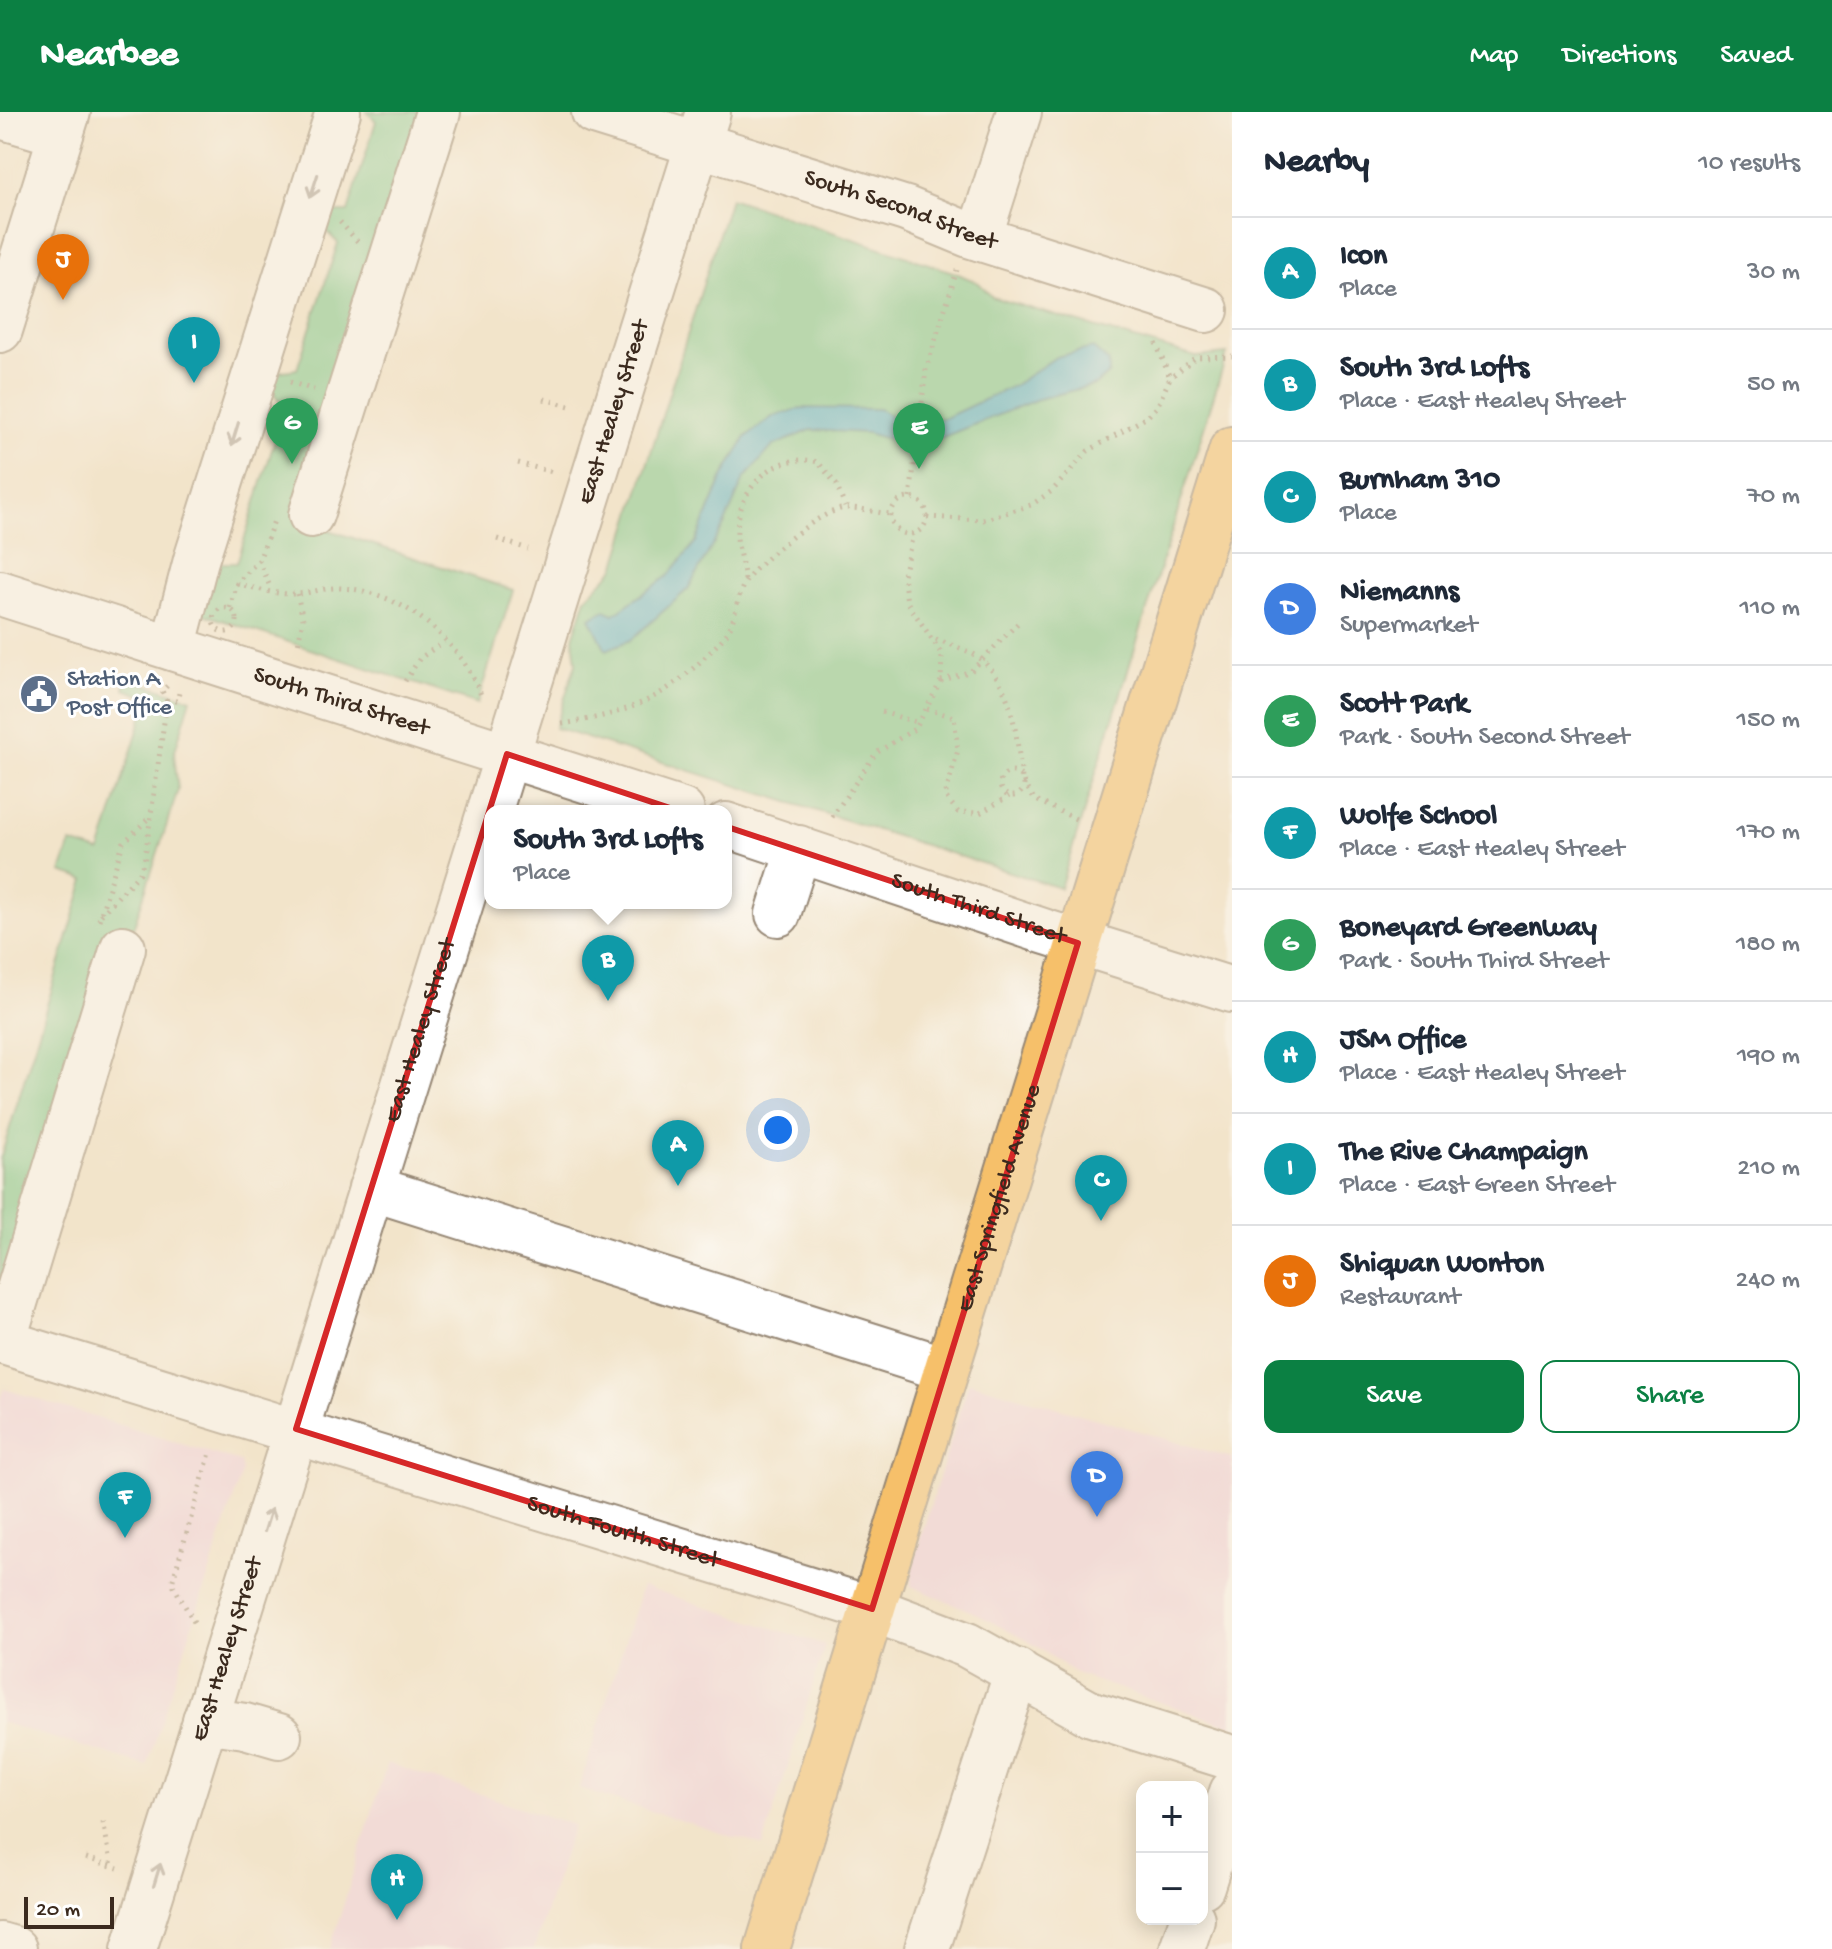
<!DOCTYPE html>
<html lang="en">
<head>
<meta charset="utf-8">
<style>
	body { margin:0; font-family:"Gochi Hand",sans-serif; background:#f2f2f3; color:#1f2937 }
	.controls { position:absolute; right:24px; bottom:24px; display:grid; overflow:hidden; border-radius:16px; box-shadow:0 4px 20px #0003 }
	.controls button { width:72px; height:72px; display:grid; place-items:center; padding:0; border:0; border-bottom:2px solid #e0e1e3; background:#fff; color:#1f2937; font:40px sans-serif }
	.scale { position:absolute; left:24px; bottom:20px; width:90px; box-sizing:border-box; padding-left:8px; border:4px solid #3b2a1e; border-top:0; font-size:22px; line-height:28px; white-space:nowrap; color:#3b2a1e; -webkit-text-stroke:6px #fff; paint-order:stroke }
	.you { position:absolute; left:778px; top:1018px; width:28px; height:28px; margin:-20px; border:6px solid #fff; border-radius:50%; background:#1a73e8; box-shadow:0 0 0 12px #1a73e833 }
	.badge { display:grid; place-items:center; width:52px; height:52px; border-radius:50%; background:#0b8043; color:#fff; font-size:26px; font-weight:700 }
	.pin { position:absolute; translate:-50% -66px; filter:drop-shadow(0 2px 4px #0008) }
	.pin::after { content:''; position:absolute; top:42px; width:28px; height:24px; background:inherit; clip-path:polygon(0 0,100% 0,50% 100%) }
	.popup { position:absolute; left:484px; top:693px; width:248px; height:104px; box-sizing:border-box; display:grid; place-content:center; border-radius:16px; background:#fff; filter:drop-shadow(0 2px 6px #0005); font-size:26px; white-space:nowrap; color:#747a83 }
	.popup b { font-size:30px; color:#1f2937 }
	.popup::after { content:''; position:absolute; left:50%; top:100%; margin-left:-16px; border:16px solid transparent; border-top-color:#fff }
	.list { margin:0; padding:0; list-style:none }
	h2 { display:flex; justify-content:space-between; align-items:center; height:104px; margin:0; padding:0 32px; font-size:34px }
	h2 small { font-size:26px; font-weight:400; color:#747a83 }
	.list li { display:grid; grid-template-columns:52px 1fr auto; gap:24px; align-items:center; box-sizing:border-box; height:112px; padding:0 32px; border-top:2px solid #e0e1e3 }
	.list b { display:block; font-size:30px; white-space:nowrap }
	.list p { margin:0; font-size:26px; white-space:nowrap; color:#747a83 }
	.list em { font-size:26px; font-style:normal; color:#747a83 }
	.actions { display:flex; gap:16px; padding:24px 32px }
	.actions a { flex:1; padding:18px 0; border:2px solid #0b8043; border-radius:16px; text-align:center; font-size:28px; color:#0b8043 }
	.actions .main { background:#0b8043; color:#fff }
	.map { position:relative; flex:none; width:1232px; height:1837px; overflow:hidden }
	header { display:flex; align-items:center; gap:48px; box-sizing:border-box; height:112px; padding:0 40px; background:#0b8043; color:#fff }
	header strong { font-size:38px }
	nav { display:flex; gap:44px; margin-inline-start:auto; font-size:28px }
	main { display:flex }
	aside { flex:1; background:#fff }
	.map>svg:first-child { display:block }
	.built { fill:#f1d0e4 }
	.green { fill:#75c88a; stroke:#587954; stroke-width:2 }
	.water { fill:#46adc6; stroke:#406c72; stroke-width:2 }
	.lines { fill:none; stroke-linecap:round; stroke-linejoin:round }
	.minor-casing { stroke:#968774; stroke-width:48 }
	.major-casing { stroke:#968774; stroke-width:48 }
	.path { stroke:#968774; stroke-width:5; stroke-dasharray:2 6; stroke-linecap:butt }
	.minor { stroke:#fff; stroke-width:44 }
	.major { stroke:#f6c06b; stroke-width:44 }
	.oneway { stroke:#a79f9a }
	.marked { fill:none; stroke:#d62828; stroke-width:6; stroke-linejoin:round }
	.labels { text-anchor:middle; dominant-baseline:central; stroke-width:6; stroke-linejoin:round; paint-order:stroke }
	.street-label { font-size:24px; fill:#3b2a1e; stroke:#fff }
	.service-label { font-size:24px; fill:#4e5e75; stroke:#fff; text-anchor:start }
</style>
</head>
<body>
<header>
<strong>Nearbee</strong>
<nav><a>Map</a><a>Directions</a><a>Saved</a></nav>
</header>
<main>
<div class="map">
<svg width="1232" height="1837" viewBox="0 0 1232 1837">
	<rect width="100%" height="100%" fill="#fff"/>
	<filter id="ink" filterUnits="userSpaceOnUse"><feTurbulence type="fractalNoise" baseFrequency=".0125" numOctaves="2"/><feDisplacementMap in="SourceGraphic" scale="16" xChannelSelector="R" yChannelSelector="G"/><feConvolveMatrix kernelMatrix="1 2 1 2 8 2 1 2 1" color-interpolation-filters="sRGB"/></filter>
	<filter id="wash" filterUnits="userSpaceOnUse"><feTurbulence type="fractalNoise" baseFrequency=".006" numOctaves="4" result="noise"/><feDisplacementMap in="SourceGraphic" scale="32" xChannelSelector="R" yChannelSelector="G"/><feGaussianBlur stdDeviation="1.8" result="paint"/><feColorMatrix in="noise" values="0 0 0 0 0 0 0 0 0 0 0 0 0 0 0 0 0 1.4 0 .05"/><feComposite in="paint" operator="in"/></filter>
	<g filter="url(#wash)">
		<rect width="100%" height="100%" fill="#f2e4ca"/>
		<!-- built -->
		<g class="built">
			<polygon points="969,1270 1232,1346 1232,1614 1078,1563 1033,1532 973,1500 911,1474 912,1453"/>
			<polygon points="4,1277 240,1350 242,1360 147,1654 0,1610 0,1289"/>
			<polygon points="642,1474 825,1533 763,1734 579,1677"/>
			<polygon points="387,1651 573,1713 534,1837 330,1837"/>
		</g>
		<!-- green -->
		<g class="green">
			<polygon points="367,0 425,0 298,408 513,478 477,592 194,499 208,451 237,451 285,295 271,278 276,260 297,257 338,131 321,114 325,100 348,100 376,9"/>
			<polygon points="730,86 956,161 979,171 992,185 1196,245 1227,242 1060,776 555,616 576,551 573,526 586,486 615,456"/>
			<polygon points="127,566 191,587 174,642 178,678 131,823 0,1173 0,1048 85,768 61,760 71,731 100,740 148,586 124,577"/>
		</g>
		<!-- water -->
		<polygon class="water" points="1093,236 1109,250 1109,261 1095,273 1038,287 938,327 905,332 867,321 811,318 773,334 744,367 725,411 688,477 631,528 606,538 590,506 605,498 614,502 668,464 696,430 723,365 746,325 772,305 801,296 879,297 905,311 945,306 1013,274 1056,245"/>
	</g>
	<g filter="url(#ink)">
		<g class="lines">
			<defs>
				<g id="minor">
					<path id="s1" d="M594 0 906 97 969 123 1206 198"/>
					<polyline points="0,4 61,22"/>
					<polyline points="979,126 1019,0"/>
					<polyline points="0,218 68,0"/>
					<polyline points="311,403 438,0"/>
					<path id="s2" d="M0 481 682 699"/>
					<polyline points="173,536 196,448 338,0"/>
					<path id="s3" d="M726 713 1046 820 1232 878"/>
					<polyline points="778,802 799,736"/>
					<polyline points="371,1076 946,1257"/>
					<path id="s4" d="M0 1229 872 1497 967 1533 1089 1601 1232 1646"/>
					<polyline points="3,1230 123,836"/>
					<polyline points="205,1608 245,1614 279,1624"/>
					<polyline points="1202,1774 1232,1680"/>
					<polyline points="0,1833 14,1837"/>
					<path id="s5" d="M134 1837 708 0"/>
					<polyline points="927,1837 1017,1559"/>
					<polyline points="1182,1837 1192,1807"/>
				</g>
				<g id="major">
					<path id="s6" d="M767 1837 1232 337"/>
				</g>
			</defs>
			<!-- minor casing -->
			<use href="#minor" class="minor-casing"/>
			<!-- major casing -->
			<use href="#major" class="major-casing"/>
			<!-- path -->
			<g class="path">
				<polyline points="340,110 358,130"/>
				<polyline points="1156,231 1170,266"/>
				<polyline points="290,270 314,278"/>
				<polyline points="544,287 573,295"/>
				<polyline points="518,351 552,360"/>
				<circle cx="909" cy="404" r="18"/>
				<polyline points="910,386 926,258 957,158"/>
				<polyline points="927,405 983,408 1031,393 1052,379 1088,339 1147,305 1157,295 1170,266 1196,245 1232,244"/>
				<polyline points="497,427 528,437"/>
				<polyline points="259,448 271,477"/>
				<path d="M745 468C743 451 736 435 737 418 739 375 775 339 818 350L836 372 845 395"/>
				<path d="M237 471C255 477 278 483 297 482 312 481 325 475 340 476 401 478 459 527 481 583"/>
				<polyline points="297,482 303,507 298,533"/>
				<circle cx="225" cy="508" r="12"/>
				<polyline points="230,496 237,471 259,448 275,406"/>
				<path d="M936 527C949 533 971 538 982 548 1015 578 1016 625 1022 666"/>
				<polyline points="405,569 420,546 444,530"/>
				<polyline points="941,569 971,559 1021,508"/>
				<polyline points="167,589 177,589 180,577"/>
				<polyline points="927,597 954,605 958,638 945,684 958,700 980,701 1009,684"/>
				<polyline points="882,600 919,611"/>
				<path d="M562 612C638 600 672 583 724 525 737 510 735 485 746 469 760 448 823 395 848 396 862 396 877 401 891 402"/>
				<circle cx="1012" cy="672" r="12"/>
				<polyline points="1024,670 1034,687 1080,709"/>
				<polyline points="832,705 876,641 916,616 941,569 942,542 907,490 903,463 913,423"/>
				<polyline points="101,803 140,761 145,745 167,589 162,579 169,572"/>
				<polyline points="99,808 123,731 148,707"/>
				<polyline points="194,1510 172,1471 210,1341"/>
				<polyline points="103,1710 112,1754"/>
				<polyline points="86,1746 118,1756"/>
			</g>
			<!-- minor -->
			<use href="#minor" class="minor"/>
			<!-- major -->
			<use href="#major" class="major"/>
		</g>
		<!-- one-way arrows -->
		<defs><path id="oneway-shaft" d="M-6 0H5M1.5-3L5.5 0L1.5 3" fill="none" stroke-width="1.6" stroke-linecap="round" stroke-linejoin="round" transform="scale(2)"/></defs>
		<g class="oneway">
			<use href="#oneway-shaft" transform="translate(314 74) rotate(108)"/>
			<use href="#oneway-shaft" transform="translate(235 322) rotate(107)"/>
			<use href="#oneway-shaft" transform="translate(268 1408) rotate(-73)"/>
			<use href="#oneway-shaft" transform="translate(157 1763) rotate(-73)"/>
		</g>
	</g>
	<!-- marked area -->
	<path d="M0 0H1232V1837H0ZM507 642 1078 831 872 1497 296 1317Z" fill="#f2e4ca" fill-opacity=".55" fill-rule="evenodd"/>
	<path class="marked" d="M507 642 1078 831 872 1497 296 1317Z"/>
	<!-- icons -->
	<defs>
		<symbol id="civic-disc" viewBox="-11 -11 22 22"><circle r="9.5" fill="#5c6f8a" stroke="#fff"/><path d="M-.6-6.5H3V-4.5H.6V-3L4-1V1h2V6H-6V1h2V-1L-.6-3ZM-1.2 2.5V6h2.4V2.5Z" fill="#fff"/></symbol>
	</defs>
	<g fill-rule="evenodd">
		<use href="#civic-disc" x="17" y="560" width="44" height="44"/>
	</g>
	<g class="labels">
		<!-- street labels -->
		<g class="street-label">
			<text stroke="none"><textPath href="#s1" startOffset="322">South Second Street</textPath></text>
			<text stroke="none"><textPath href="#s5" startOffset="1610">East Healey Street</textPath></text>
			<text stroke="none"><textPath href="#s2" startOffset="358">South Third Street</textPath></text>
			<text stroke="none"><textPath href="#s3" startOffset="266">South Third Street</textPath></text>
			<text stroke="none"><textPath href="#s5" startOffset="962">East Healey Street</textPath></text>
			<text stroke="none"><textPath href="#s6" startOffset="786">East Springfield Avenue</textPath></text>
			<text stroke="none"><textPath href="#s4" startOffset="652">South Fourth Street</textPath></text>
			<text stroke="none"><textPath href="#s5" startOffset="314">East Healey Street</textPath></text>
		</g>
		<!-- service labels -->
		<g class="service-label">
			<text x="67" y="568">Station A<tspan x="67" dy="28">Post Office</tspan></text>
		</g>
	</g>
</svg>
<div class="controls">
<button>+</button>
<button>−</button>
</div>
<div class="scale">20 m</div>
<div class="you"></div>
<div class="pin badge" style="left:678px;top:1074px;background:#0f9aa8">A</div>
<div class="pin badge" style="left:608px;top:889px;background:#0f9aa8">B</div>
<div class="popup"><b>South 3rd Lofts</b>Place</div>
<div class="pin badge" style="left:1101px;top:1109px;background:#0f9aa8">C</div>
<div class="pin badge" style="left:1097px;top:1405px;background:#3f7fe0">D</div>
<div class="pin badge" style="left:919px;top:357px;background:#2e9e5b">E</div>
<div class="pin badge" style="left:125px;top:1426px;background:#0f9aa8">F</div>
<div class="pin badge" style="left:292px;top:352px;background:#2e9e5b">G</div>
<div class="pin badge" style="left:397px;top:1808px;background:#0f9aa8">H</div>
<div class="pin badge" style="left:194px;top:271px;background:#0f9aa8">I</div>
<div class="pin badge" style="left:63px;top:188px;background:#e8710a">J</div>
</div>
<aside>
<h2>Nearby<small>10 results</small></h2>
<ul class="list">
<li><span class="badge" style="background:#0f9aa8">A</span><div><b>Icon</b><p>Place</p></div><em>30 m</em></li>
<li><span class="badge" style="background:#0f9aa8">B</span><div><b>South 3rd Lofts</b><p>Place · East Healey Street</p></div><em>50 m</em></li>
<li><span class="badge" style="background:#0f9aa8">C</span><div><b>Burnham 310</b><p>Place</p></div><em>70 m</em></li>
<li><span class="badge" style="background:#3f7fe0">D</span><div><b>Niemanns</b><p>Supermarket</p></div><em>110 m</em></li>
<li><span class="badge" style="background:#2e9e5b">E</span><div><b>Scott Park</b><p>Park · South Second Street</p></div><em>150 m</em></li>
<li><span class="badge" style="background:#0f9aa8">F</span><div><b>Wolfe School</b><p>Place · East Healey Street</p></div><em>170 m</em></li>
<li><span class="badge" style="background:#2e9e5b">G</span><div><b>Boneyard Greenway</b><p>Park · South Third Street</p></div><em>180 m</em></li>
<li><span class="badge" style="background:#0f9aa8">H</span><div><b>JSM Office</b><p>Place · East Healey Street</p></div><em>190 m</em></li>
<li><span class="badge" style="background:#0f9aa8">I</span><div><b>The Rive Champaign</b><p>Place · East Green Street</p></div><em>210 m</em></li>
<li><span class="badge" style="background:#e8710a">J</span><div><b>Shiquan Wonton</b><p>Restaurant</p></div><em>240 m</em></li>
</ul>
<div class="actions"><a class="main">Save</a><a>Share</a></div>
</aside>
</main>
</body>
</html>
